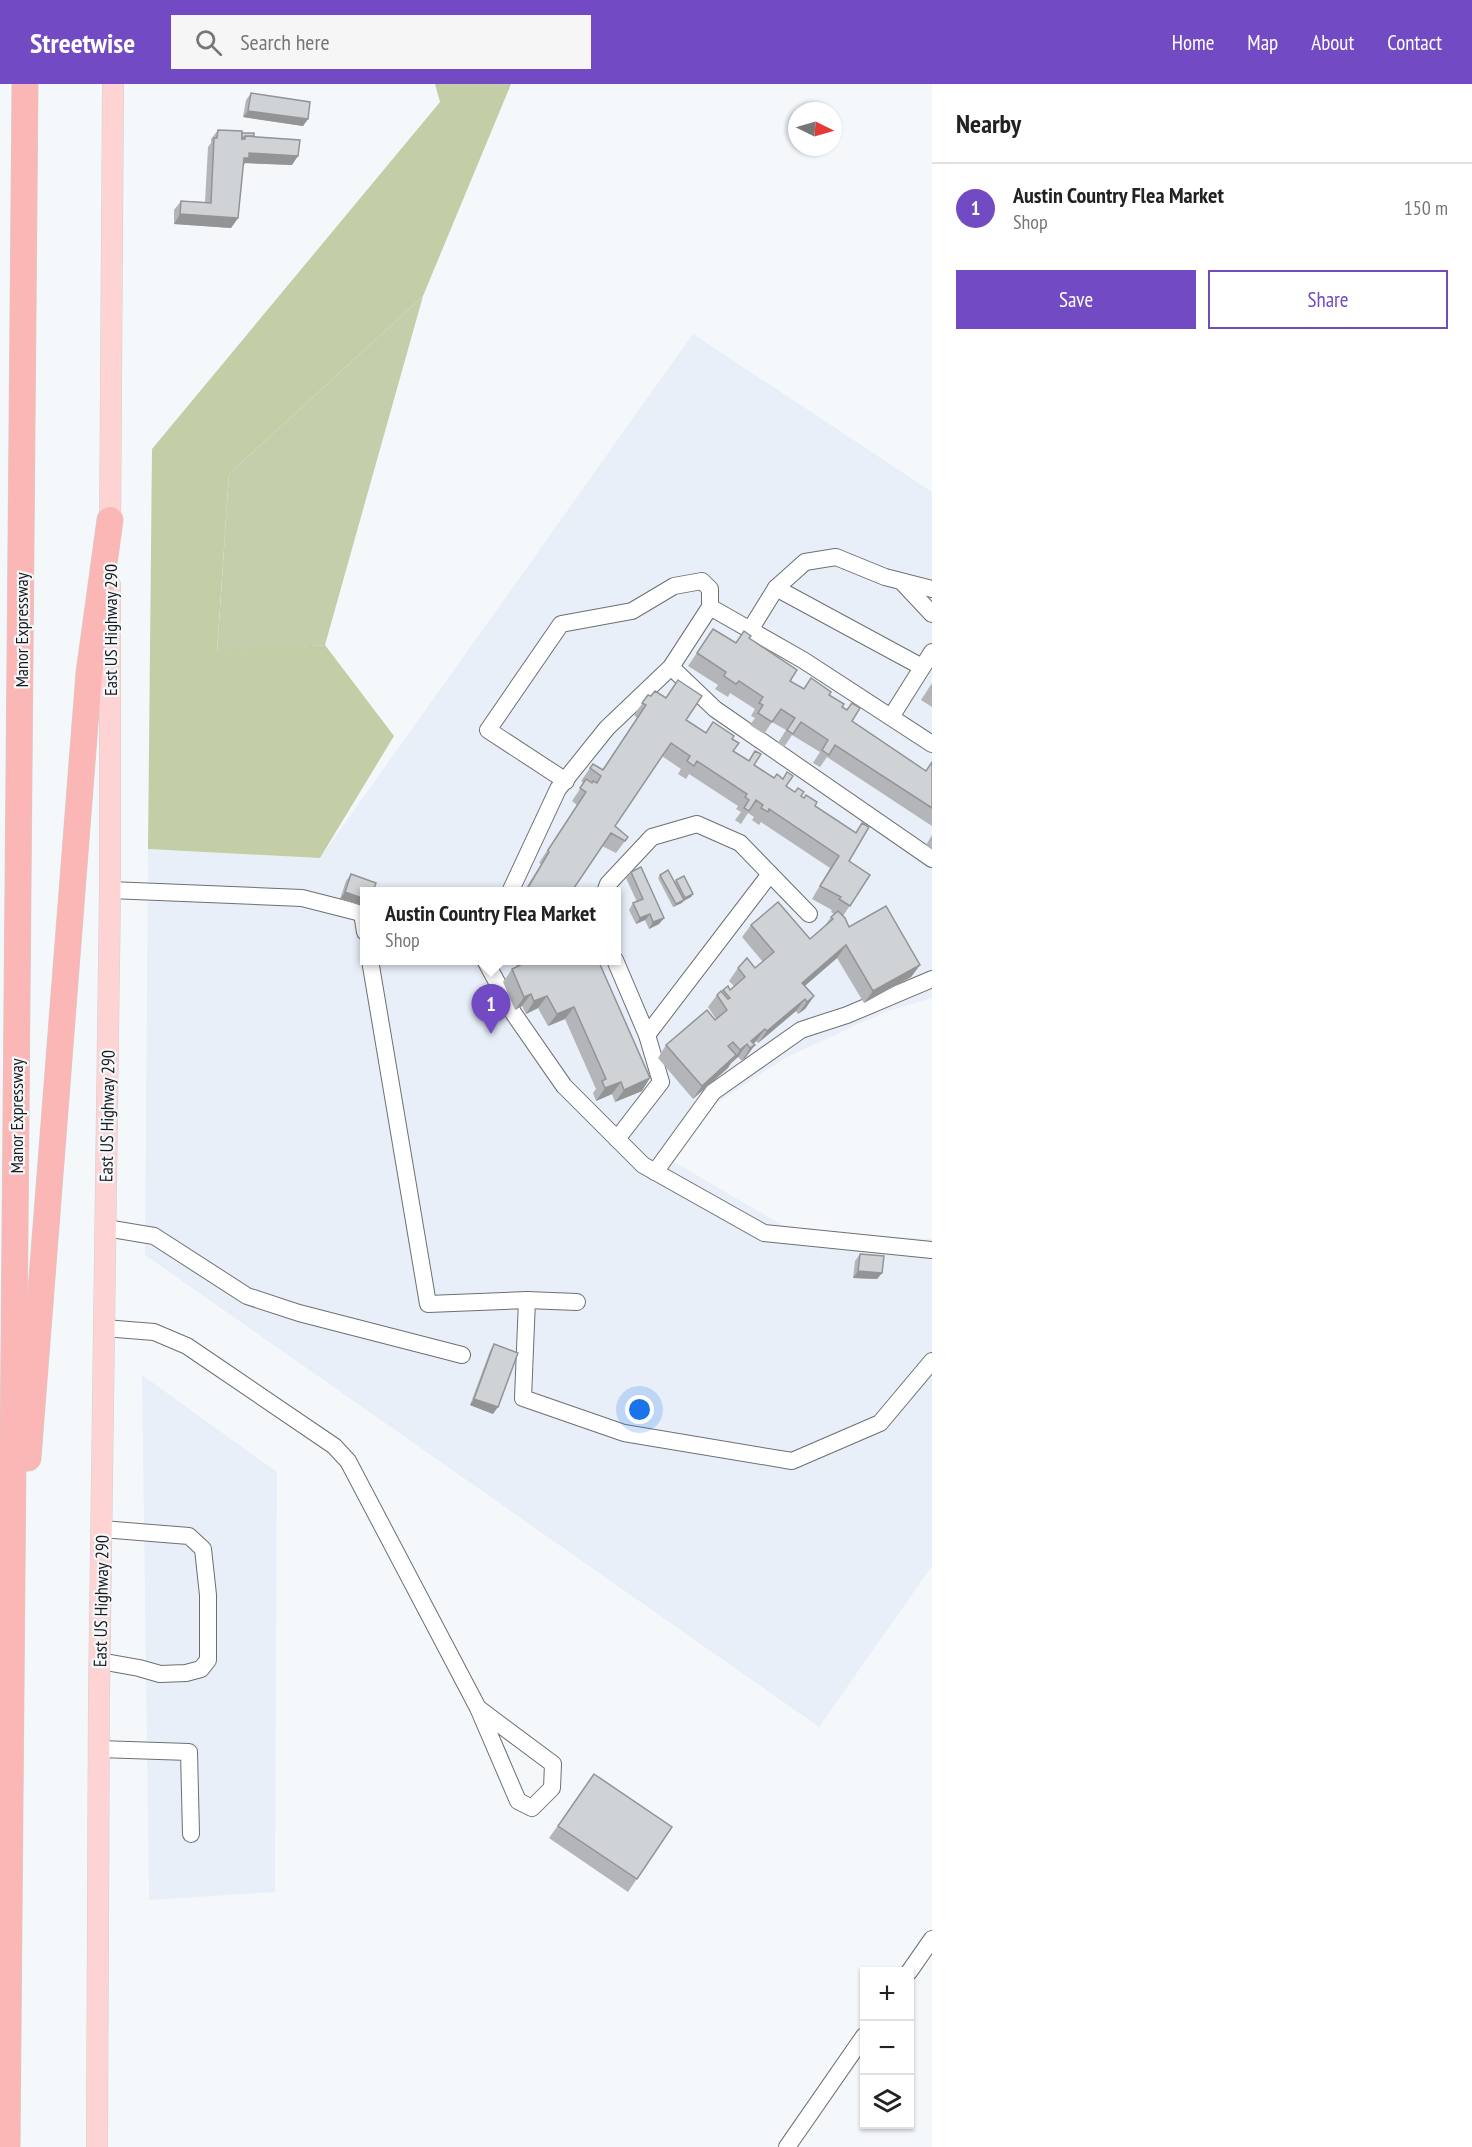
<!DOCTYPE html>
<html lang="en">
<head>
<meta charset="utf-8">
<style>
	body { margin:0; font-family:"PT Sans Narrow",sans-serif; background:#f6f6f6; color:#222 }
	.controls { position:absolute; right:18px; bottom:18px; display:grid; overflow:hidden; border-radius:0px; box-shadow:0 2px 4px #0004 }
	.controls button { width:54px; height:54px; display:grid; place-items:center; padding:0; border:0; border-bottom:2px solid #e0e0e0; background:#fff; color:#222; font:30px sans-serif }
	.compass { position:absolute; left:788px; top:18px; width:54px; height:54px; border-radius:50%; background:#fff; box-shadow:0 2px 4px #0004; rotate:95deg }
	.you { position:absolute; left:640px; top:1326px; width:21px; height:21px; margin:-15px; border:4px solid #fff; border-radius:50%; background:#1a73e8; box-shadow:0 0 0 9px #1a73e833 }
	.badge { display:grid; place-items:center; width:39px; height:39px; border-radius:50%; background:#724ac3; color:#fff; font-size:20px; font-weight:700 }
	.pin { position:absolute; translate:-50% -50px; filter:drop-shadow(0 2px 3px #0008) }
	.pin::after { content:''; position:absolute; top:32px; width:21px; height:18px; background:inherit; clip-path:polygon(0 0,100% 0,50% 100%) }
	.popup { position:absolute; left:360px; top:803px; width:261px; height:78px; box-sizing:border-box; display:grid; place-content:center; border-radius:0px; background:#fff; filter:drop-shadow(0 2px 4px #0005); font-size:20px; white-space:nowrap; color:#767676 }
	.popup b { font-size:22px; color:#222 }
	.popup::after { content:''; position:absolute; left:50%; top:100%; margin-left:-12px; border:12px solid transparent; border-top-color:#fff }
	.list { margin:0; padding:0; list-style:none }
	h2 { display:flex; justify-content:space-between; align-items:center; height:78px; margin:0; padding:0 24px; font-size:26px }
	h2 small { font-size:20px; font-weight:400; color:#767676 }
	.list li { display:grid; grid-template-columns:39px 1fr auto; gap:18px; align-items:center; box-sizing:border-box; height:90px; padding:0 24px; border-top:2px solid #e0e0e0 }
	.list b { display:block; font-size:22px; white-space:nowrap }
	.list p { margin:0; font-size:20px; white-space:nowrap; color:#767676 }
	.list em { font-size:20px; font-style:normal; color:#767676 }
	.actions { display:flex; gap:12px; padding:18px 24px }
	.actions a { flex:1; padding:14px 0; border:2px solid #724ac3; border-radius:0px; text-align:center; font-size:21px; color:#724ac3 }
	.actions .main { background:#724ac3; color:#fff }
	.icon { flex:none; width:33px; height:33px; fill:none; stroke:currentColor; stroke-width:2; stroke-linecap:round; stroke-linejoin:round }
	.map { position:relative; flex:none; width:932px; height:2063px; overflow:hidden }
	header { display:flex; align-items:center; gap:36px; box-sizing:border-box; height:84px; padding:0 30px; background:#724ac3; color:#fff }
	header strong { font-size:28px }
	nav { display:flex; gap:33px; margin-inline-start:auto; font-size:21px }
	.search { width:420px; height:54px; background:#f6f6f6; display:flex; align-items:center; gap:15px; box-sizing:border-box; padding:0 21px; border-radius:0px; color:#767676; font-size:22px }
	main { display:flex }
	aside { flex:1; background:#fff }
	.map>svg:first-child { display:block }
	.built { fill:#e8eff9; fill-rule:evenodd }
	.green { fill:#c3ceaa }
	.forest { fill:#c3cea7 }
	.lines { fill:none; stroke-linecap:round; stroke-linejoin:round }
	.minor-casing { stroke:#6d6f72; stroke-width:18 }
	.major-casing { stroke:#d1d1d1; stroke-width:22 }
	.highway-casing { stroke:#d1d1d1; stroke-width:27 }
	.minor { stroke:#fff; stroke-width:16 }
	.major { stroke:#fdd4d3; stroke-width:21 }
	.highway { stroke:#fbb7b5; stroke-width:26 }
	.wall { fill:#b3b5b8 }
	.shaded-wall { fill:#929496 }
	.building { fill:#d0d3d6; stroke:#929496; stroke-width:1.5 }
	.labels { text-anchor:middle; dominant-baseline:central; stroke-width:4.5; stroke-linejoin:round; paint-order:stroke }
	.street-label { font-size:18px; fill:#191a1b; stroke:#f5f8fb }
</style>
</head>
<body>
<header>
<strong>Streetwise</strong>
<div class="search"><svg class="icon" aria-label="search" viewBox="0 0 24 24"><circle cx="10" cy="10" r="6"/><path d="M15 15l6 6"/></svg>Search here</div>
<nav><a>Home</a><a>Map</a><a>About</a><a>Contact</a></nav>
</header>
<main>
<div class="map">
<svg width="932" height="2063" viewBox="0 0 932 2063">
	<rect width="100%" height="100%" fill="#f5f8fb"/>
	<!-- built -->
	<g class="built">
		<path d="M693 250 932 408V914L885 928 787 973 712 1022 674 1078 782 1141 822 1148 932 1155V1482L819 1643 145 1171 148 765 320 774ZM365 808H617V876H365Z"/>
		<polygon points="142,1291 277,1388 275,1808 149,1816"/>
	</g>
	<!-- green -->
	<polygon class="green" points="423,212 325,561 217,569 229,390"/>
	<!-- forest -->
	<polygon class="forest" points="435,0 511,0 423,212 229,390 217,568 325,561 394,652 320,774 148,765 152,365 440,18"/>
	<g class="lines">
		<defs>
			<g id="minor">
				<polyline points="902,498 932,530"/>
				<polyline points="776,504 922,583"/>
				<polyline points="750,546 776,504 805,478 836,473 885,493 932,505"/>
				<polyline points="671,583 715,625 932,775"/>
				<polyline points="891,633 932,568"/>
				<polyline points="566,697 488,646 561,540 632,527 674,502 702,497 710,505 710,523"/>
				<polyline points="110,806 302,814 365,830"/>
				<polyline points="510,808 558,705 607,644 671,583 710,523 803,576 932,660"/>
				<polyline points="605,808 608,800 652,753 697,740 740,759 809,830"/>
				<polyline points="362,829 365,848"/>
				<polyline points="370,876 428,1220 527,1216 577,1218"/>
				<polyline points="485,876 514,930 564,1002 643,1081 764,1149 932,1166"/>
				<polyline points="615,876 647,951 661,998 617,1055"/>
				<polyline points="647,951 770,790"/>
				<polyline points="655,1088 713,1008 801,946 847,931 932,895"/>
				<polyline points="106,1144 154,1152 247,1212 299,1229 462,1271"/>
				<polyline points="527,1216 523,1314 624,1349 792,1377 880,1339 932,1277"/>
				<polyline points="104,1244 154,1248 187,1262 334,1362 348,1377 478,1624 553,1680 552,1704 532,1724 518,1717 478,1624"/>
				<polyline points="100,1577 139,1584 160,1590 186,1589 201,1585 208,1576 208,1511 203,1465 189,1452 102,1445"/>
				<polyline points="99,1665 189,1668 191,1750"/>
				<polyline points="909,1888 932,1855"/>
				<polyline points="787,2063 864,1952"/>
			</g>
			<g id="major">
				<polyline points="110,451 113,0"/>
				<polyline points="97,2063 99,1613 110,806 110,501"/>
			</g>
			<g id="highway">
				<polyline points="28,1374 89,589 110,436"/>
				<polyline points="7,2063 25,0"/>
			</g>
		</defs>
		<!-- minor casing -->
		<use href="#minor" class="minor-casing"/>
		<!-- major casing -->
		<use href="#major" class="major-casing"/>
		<!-- highway casing -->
		<use href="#highway" class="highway-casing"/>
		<!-- minor -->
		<use href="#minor" class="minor"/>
		<!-- major -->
		<use href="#major" class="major"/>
		<!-- highway -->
		<use href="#highway" class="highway"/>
	</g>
	<!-- wall -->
	<g class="wall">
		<polygon points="251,9 308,35 303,42 243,33 246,16"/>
		<polygon points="218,46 254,52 292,81 245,79 243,83 238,134 231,144 174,140 174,126 181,117 205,118 208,63 211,59 211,55"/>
		<polygon points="713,545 735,559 744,547 749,554 790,597 803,605 829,611 842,623 852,637 926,687 932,678 932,742 827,673 820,683 813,679 820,668 792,651 784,663 778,659 786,646 772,638 764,650 750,641 755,634 751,632 755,625 730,609 728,613 715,605 718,601 688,582"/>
		<polygon points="932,599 932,623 921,616"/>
		<polygon points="648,611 705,648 732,655 733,667 815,722 849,777 870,791 843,832 849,843 920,881 911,893 864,919 837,874 805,902 814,912 805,925 798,930 796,927 758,959 756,957 754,960 746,973 742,977 738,973 693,1015 658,974 666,961 716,935 708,923 717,911 723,906 730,906 734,902 729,897 738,884 755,884 763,878 742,853 751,841 810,855 824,843 831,833 834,830 831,828 832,826 812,815 830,784 761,738 759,741 752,736 754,733 748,729 741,740 735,736 741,728 736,725 738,722 689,690 686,695 678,690 681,685 662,672 615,742 625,757 616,769 602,762 572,807 524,807 541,780 539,779 577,721 572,717 584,699 581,697 593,680 602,686 637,634 634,631"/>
		<polygon points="932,751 932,765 926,761"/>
		<polygon points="631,788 664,834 659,840 649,845 645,836 636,840 629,826 633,819 637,818 626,794"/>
		<polygon points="351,790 376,799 340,815 346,797"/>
		<polygon points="660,791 675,798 676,796 693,810 691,813 673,823 658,794"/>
		<polygon points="519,876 598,876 642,1007 615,1018 612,1010 596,1017 593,1009 596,1005 565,935 548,942 538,924 526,930 522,922 515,926 503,898 512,885 517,883 516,880"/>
		<polygon points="860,1170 882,1189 877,1195 853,1194 855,1177"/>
		<polygon points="494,1260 493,1330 470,1321 490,1267"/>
		<polygon points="594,1690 672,1743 628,1808 549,1754"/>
	</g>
	<!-- shaded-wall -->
	<g class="shaded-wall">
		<polygon points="248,27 308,35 303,42 243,33"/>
		<polygon points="249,69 298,72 292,81 245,79 242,84 244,74"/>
		<polygon points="180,130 238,134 231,144 174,140"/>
		<polygon points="345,808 365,815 365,823 340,815"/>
		<polygon points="693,810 691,813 683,817 685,814"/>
		<polygon points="684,816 682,819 673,823 676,820"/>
		<polygon points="650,830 645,836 636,840 640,834"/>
		<polygon points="664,834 659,840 649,845 653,838"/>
		<polygon points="846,861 837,874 794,911 802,899"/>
		<polygon points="920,881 911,893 864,919 873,907"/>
		<polygon points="531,910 522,922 515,926 524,913"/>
		<polygon points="547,912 538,924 526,930 534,917"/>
		<polygon points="814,912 805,925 798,930 807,918"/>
		<polygon points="805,915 796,927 758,959 767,947"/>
		<polygon points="574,923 565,935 548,942 557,930"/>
		<polygon points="765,945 756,957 750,963 751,957"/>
		<polygon points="747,960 738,973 731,979 740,966"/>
		<polygon points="755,961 746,973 742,977 750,964"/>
		<polygon points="736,971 728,984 693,1015 702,1002"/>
		<polygon points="650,994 642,1007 615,1018 624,1006"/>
		<polygon points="621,998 612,1010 596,1017 605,1004"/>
		<polygon points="858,1187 882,1189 877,1195 853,1194"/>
		<polygon points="474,1315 498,1323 493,1330 470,1321"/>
	</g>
	<!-- building -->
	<g class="building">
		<polygon points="251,9 310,18 308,35 248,27"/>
		<polygon points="218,46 242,47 242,55 245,55 245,52 300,56 298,72 249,69 249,74 244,74 238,134 180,130 181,117 211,119 214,54 217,54"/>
		<polygon points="242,49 254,49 254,52 245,52 242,55"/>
		<polygon points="713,545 736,559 744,547 751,552 749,554 797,586 790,597 804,605 811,594 831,608 829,611 844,620 842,623 847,626 852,619 860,624 852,637 926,687 932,678 932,724 835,661 829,671 822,666 828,656 801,638 793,650 787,646 795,634 781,625 772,638 758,629 763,621 759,619 763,613 739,597 736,600 724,592 726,588 697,569"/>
		<polygon points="678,596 702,612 686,636 706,649 713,638 734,652 732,655 739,659 733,667 749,677 755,667 761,670 754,681 774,694 777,690 783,695 787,688 793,692 786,702 795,708 798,704 804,708 801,712 804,714 806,711 817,718 815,722 856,749 862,739 869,743 849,777 870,791 850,822 839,815 841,813 820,802 839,772 769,725 768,728 761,724 763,721 756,716 749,727 744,724 749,716 745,713 747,710 697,677 694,682 687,677 690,672 671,659 615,742 628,753 625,757 611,749 572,807 526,807 549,768 548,766 586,708 580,704 586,695 592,699 593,697 597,699 601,692 590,684 593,680 603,686 646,621 642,619 648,611 651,612 655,607 666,614"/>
		<polygon points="641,783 664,834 653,838 650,830 640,834 633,819 643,815 631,788"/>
		<polygon points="668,786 684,816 676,820 660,791"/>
		<polygon points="351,790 376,799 373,807 365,807 365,815 345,808"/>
		<polygon points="684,792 693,810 685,814 676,796"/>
		<polygon points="778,818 810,855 833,835 831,833 838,827 845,834 849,843 886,822 920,881 873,907 846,861 802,899 814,912 807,918 805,915 767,947 765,945 751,957 755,961 750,964 747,960 740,966 733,958 728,962 736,971 702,1002 666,961 707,926 715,936 727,926 717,911 721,907 728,915 730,914 723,906 728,902 730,906 745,893 738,884 747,874 755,884 774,868 751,841"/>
		<polygon points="529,876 598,876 650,994 624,1006 621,998 605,1004 602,997 606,995 574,923 557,930 547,912 534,917 531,910 524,913 512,885 529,877"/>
		<polygon points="860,1170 884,1172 882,1189 858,1187"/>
		<polygon points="494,1260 518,1269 498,1323 474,1315"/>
		<polygon points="594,1690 672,1743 637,1795 558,1742"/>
	</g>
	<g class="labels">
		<!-- street labels -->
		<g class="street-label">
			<text transform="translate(21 546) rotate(-90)">Manor Expressway</text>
			<text transform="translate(110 546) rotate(-90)">East US Highway 290</text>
			<text transform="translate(16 1032) rotate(-90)">Manor Expressway</text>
			<text transform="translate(107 1032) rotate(-89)">East US Highway 290</text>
			<text transform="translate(101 1517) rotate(-89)">East US Highway 290</text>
		</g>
	</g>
</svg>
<div class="controls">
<button>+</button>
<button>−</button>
<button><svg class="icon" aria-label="layers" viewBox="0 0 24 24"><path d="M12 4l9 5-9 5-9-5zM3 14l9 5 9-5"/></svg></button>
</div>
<svg class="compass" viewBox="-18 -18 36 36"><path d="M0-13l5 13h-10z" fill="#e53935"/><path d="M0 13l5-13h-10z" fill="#767676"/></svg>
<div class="you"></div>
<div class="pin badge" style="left:491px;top:950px">1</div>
<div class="popup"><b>Austin Country Flea Market</b>Shop</div>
</div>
<aside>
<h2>Nearby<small></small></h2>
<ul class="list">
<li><span class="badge">1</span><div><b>Austin Country Flea Market</b><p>Shop</p></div><em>150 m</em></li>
</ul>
<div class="actions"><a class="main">Save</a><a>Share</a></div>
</aside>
</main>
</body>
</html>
